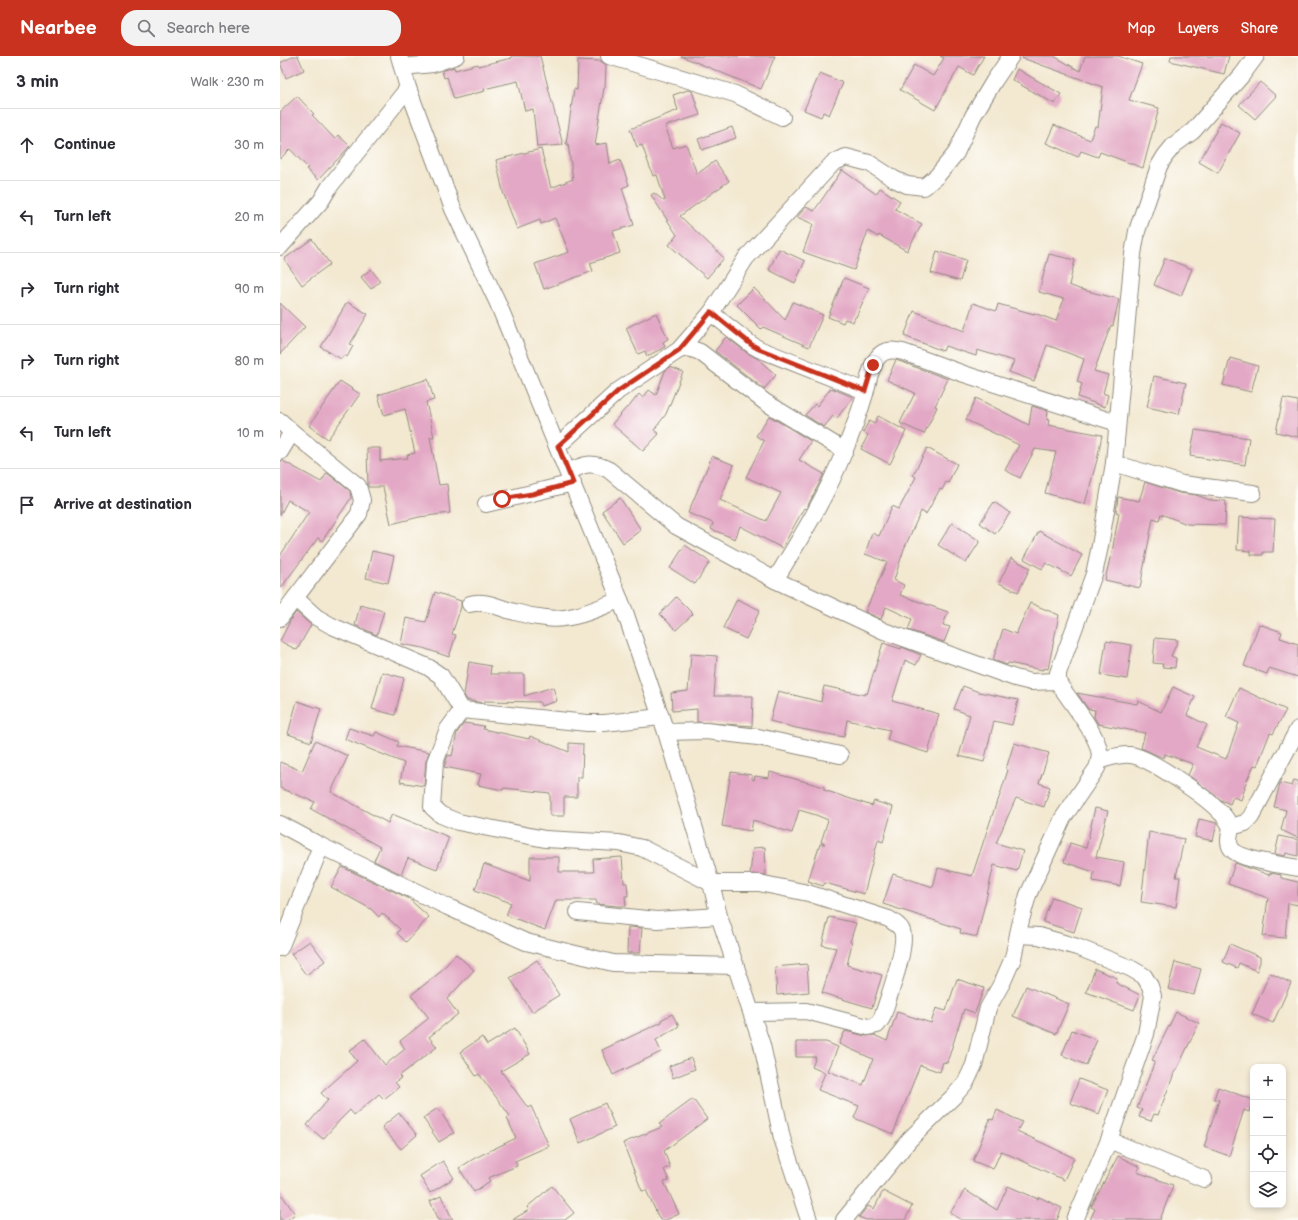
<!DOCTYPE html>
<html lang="en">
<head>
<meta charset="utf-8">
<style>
	body { margin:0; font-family:"Balsamiq Sans",sans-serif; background:#f2f2f3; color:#2b2b33 }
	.controls { position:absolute; right:12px; bottom:12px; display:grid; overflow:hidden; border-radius:8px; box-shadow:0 2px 6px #0003 }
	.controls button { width:36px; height:36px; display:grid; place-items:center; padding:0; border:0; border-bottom:1px solid #e1e1e2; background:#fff; color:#2b2b33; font:20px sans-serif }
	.stop { position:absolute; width:12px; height:12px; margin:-9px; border:3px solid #c8321e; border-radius:50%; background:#fff }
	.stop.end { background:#c8321e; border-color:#fff; box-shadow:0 1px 4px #0008 }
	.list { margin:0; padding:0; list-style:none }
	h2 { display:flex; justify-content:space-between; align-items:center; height:52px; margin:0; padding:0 16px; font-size:17px }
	h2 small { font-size:13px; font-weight:400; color:#7c7c81 }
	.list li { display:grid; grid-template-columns:26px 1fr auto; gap:12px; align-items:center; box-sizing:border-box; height:72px; padding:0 16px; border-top:1px solid #e1e1e2 }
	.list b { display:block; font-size:15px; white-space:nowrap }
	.list em { font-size:13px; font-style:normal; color:#7c7c81 }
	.icon { flex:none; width:22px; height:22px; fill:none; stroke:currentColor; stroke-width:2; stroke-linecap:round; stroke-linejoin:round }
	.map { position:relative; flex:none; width:1018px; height:1164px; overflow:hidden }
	header { display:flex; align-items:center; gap:24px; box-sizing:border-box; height:56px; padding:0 20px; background:#c8321e; color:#fff }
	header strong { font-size:19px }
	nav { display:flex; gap:22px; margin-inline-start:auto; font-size:14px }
	.search { width:280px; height:36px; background:#f2f2f3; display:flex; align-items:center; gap:10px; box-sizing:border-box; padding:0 14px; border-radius:16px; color:#7c7c81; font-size:15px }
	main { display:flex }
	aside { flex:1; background:#fff }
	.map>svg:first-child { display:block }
	.building { fill:#e3a8c5 }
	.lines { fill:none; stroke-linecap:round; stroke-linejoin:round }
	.minor-casing { stroke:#8f8a7e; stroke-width:18 }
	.minor { stroke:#fff; stroke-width:16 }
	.route { stroke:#c8321e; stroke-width:5 }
</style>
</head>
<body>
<header>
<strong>Nearbee</strong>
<div class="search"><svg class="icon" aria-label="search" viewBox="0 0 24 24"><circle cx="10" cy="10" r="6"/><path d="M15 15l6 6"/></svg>Search here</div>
<nav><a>Map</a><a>Layers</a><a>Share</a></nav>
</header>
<main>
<aside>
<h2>3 min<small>Walk · 230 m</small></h2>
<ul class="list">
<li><svg class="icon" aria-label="ahead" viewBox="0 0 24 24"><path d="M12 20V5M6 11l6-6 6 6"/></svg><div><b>Continue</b></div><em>30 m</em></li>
<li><svg class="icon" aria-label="left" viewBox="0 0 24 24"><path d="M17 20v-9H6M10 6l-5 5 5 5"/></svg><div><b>Turn left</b></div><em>20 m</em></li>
<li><svg class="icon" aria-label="right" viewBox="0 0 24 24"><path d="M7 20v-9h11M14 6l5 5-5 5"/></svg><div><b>Turn right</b></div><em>90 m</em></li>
<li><svg class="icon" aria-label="right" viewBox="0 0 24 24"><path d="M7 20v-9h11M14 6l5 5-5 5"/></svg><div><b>Turn right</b></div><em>80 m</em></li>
<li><svg class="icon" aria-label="left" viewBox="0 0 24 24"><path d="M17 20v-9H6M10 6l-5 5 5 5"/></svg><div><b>Turn left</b></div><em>10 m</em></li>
<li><svg class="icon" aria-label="arrive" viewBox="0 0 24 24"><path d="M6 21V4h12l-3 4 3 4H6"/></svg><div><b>Arrive at destination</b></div></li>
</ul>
</aside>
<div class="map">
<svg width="1018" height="1164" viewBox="0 0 1018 1164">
	<rect width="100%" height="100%" fill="#fdfcf7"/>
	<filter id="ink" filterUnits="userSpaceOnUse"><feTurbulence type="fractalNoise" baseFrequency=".025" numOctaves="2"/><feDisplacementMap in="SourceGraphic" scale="8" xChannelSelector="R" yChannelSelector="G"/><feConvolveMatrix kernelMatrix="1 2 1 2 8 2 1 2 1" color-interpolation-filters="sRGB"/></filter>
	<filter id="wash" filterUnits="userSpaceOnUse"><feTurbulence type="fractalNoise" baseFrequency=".012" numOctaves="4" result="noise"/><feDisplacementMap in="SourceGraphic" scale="16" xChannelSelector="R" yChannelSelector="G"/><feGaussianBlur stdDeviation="0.9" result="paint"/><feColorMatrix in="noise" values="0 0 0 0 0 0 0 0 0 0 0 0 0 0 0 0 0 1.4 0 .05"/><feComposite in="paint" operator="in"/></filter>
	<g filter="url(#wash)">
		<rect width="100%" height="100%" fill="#f3e8d0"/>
		<g id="blocks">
			<!-- building -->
			<g class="building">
				<polygon points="14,0 18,0 24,14 6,22 0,7"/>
				<polygon points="231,0 260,0 283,89 257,91 253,53 245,55 238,25 204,33 205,35 174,43 167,21 164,22 162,15 174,11 175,14 198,8 198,10 232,2"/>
				<polygon points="401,0 495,0 481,33"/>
				<polygon points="660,0 704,0 693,19 679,11 655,54 620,34 634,9 653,20 664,2"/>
				<polygon points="743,0 774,0 800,15 805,0 838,0 862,8 849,44 879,52 863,112 820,96 818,101 801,95 798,101 766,87 774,69 810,84 815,70 818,71 823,31 742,2"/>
				<polygon points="891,0 949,0 944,18 890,5"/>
				<polygon points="298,4 321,5 326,9 325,32 324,32 315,89 327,87 330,108 340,104 349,129 342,132 354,169 333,175 340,197 310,207 313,215 264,233 255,208 289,196 275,162 261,168 260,164 237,173 223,136 216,104 261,93 271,132 293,123 288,88 286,88 294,33 297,34"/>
				<polygon points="737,13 781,38 775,48 732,24"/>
				<polygon points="540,17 563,27 549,59 543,56 541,61 524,54"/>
				<polygon points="980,26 996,40 975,63 959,49"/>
				<polygon points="408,34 412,35 420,59 385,70 393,92 406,88 417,118 435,105 449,125 400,160 444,202 427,222 389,189 397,179 371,139 374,137 384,145 385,144 377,119 373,120 362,89 357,91 350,73 398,54 393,39"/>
				<polygon points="17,40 34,58 32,59 55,83 58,79 70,90 38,124 26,113 28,112 10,93 0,103 0,56"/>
				<polygon points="941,66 960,77 938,117 919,106"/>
				<polygon points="452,71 456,82 422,94 418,83"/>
				<polygon points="562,114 596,138 600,132 620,145 615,153 642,168 627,195 599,179 598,181 588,175 574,214 523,196 533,168 517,161 526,151 534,155"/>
				<polygon points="32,183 50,208 22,229 4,203"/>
				<polygon points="499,193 525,205 515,227 489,214"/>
				<polygon points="657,195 686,204 680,225 651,217"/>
				<polygon points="769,198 795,204 789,229 799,233 839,243 833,270 831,269 814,315 828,319 823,337 828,339 825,351 798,341 802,328 797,326 804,303 767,289 754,325 729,316 734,305 697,294 696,300 665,290 663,295 624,280 634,255 684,275 693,247 716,255 718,248 754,258 754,257 776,265 784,243 759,236"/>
				<polygon points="885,202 912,213 901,240 874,229"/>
				<polygon points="91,213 100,225 91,233 81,221"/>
				<polygon points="564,222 589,232 576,261 575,261 573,266 565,263 563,267 548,261"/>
				<polygon points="474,232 505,264 513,246 543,259 529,291 483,271 481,273 457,249"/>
				<polygon points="67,246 88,258 70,288 73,290 67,301 64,299 61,303 41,291"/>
				<polygon points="0,247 25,271 0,298"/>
				<polygon points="376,257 388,283 383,286 385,291 367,300 365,295 358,298 346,272"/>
				<polygon points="446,281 466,296 478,303 496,319 484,333 435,295"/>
				<polygon points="950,302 978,310 971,336 943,329"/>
				<polygon points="616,304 668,323 655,350 657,351 644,378 620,367 635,337 607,324"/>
				<polygon points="390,311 403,316 386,358 374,374 379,378 363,395 332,368 347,351 348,352 359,338 363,342 369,334 376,339 385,315"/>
				<polygon points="874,320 906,327 899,358 867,351"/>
				<polygon points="148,323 154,344 146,346 154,381 150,381 159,429 167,428 170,457 139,461 111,468 103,431 88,431 87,392 100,392 100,405 128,402 127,399 135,397 125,353 104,359 98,339"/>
				<polygon points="60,325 80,338 48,383 29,370"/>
				<polygon points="551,332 573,341 557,362 553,360 544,371 525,359 535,348 537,350"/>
				<polygon points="696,342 749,369 752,350 768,355 767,364 769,364 768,369 822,379 817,404 805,448 765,437 776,396 755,393 740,422 725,414 739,389 686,364"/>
				<polygon points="1003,342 1018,345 1018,381 996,376"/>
				<polygon points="489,360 531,385 519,404 544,418 526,453 524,452 502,492 460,470 455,483 431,473 433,467 408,457 432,400 454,409 440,444 486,465 501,437 466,421 484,385 476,380"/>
				<polygon points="598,360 626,375 610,408 581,393 588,379 583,376 589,365 594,368"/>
				<polygon points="915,374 969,382 965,409 910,400"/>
				<polygon points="647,392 677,408 668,427 666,426 662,434 660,433 646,458 641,455 624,493 614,524 624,529 620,539 668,556 663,569 670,571 664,586 628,574 632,563 606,551 601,563 585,556 607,506 585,498 592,477 599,480 612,450 619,453 636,421 633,419"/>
				<polygon points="0,405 3,405 41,426 47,417 70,435 71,442 42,485 38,482 0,533 0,500 29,456 8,444 0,459"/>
				<polygon points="865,426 899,437 916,439 930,444 946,445 945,469 907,468 881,458 879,464 873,462 860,532 825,524 830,502 831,502 839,457 836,456 838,441 859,445"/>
				<polygon points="340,442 361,474 343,487 322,455"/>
				<polygon points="714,446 730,457 715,478 700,467"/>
				<polygon points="959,461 995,463 993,496 983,496 983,499 971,499 971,495 957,494"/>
				<polygon points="672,467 700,485 686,507 658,489"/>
				<polygon points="759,475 802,499 791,520 766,507 762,513 744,503"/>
				<polygon points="405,489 430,506 415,528 390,512"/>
				<polygon points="92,495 114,500 108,527 86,522"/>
				<polygon points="731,502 750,512 738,536 719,527"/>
				<polygon points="155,536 181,545 181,551 172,578 176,579 169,601 143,592 121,588 126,562 146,566"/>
				<polygon points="396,541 413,558 396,574 380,558"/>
				<polygon points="457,543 480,554 466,583 443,572"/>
				<polygon points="750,547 779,559 768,613 763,612 763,614 728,607 727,609 713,604 723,573 736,578"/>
				<polygon points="80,549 104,555 97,579 75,569"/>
				<polygon points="16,556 31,569 17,594 0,585 11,563"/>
				<polygon points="979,568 1002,576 1000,582 1018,588 1018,621 989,612 987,618 964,610"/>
				<polygon points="875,582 898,584 891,600 896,602 895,612 882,611 883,608 873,607"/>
				<polygon points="826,585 852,589 847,623 821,619"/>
				<polygon points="603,587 621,593 622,591 641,599 636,609 625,604 612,645 659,658 648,697 607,684 610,674 567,664 564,681 516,672 490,665 498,635 541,646 544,630 585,639 585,637 587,638"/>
				<polygon points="411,598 437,600 434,640 473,640 472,670 417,666 417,653 392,655 391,637 408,635"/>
				<polygon points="189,606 211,610 210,618 244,618 244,640 273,631 277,645 261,650 260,646 205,645 204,647 187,644 184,639"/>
				<polygon points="102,616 124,622 115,659 92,653"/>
				<polygon points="683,630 699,636 738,644 732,669 714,665 704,706 679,700 690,659 674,653"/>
				<polygon points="893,631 915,641 907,659 927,669 916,691 946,703 959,667 946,661 959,632 1006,654 993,678 990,677 977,710 974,709 964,731 965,732 961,744 953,741 950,748 941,744 908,719 913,708 885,698 884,702 879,700 861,692 865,677 818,668 814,661 815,654 808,653 797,637 857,648 858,645 881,656"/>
				<polygon points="17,645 41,653 31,686 8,678"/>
				<polygon points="184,667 204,670 203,673 249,683 250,680 289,696 289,687 303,688 302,721 297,721 297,741 284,741 284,760 270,760 270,737 224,732 223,734 198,729 201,718 164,711 168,699 172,700 177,677"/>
				<polygon points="69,672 94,680 96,676 119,686 117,690 149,696 146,705 144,730 120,726 124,707 65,683"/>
				<polygon points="35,685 68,700 51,736 108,767 112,758 169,781 157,813 128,802 121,818 94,805 100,791 31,753 35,746 0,732 0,706 22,715"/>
				<polygon points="734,687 769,697 759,727 770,731 764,751 736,742 716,787 743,795 737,815 714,809 697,881 680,877 681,873 603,848 613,818 653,831 658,812 692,820 717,745 718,745 728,714 726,713"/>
				<polygon points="451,716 472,719 472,723 474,724 475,720 489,722 490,716 544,731 544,734 592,750 594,745 613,751 603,786 598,784 584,838 545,827 543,830 528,825 540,788 545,788 541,786 548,764 536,759 519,754 512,777 473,764 471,775 442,770"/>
				<polygon points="1014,724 1018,725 1018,782 1001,774 1006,754 994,751 1000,727 1012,730"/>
				<polygon points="815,752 828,755 816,801 844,806 840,830 813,825 814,816 784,806 790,787 806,792"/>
				<polygon points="919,763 937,767 933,785 915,781"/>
				<polygon points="869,776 904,783 896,821 900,821 896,851 861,846"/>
				<polygon points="999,780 1018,784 1018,800 1006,797 1005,800 995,798"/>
				<polygon points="485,791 486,819 470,818 473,792"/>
				<polygon points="250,801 279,801 279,816 314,816 313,803 342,801 344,827 347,827 348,840 345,840 346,850 337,850 317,848 316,844 276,844 265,874 226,859 231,847 195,834 204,808 250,825"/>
				<polygon points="955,807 989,819 990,817 1001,819 1001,822 1018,826 1018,849 1008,847 1005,882 983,880 988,842 948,828"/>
				<polygon points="62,811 128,842 149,861 126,886 117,877 120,873 102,857 99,861 91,853 51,831"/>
				<polygon points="772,841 802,851 794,876 763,866"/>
				<polygon points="549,861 576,867 570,886 572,887 567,909 602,919 592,952 542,937 556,892 542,889"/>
				<polygon points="348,871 362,872 360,897 347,897"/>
				<polygon points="30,885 45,905 26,919 11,898"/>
				<polygon points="950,888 980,901 980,906 977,915 959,907 957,912 943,906"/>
				<polygon points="176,898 194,914 167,943 178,958 149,981 157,991 119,1020 121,1022 115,1026 119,1031 104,1043 99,1038 74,1059 70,1054 60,1064 43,1083 27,1069 48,1044 41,1037 77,1005 69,995 85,983 105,1009 125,993 120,985 149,962 131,939 158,918"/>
				<polygon points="257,904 279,939 252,956 230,922"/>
				<polygon points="895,906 921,913 914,939 888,933"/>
				<polygon points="527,908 529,936 497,939 495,911"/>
				<polygon points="815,913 837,922 836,927 860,939 854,954 806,936"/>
				<polygon points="990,917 1011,927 993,967 972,958"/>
				<polygon points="677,923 704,932 695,957 684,953 667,1007 663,1006 660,1016 640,1009 613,1078 574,1062 579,1050 538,1034 545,1017 532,1011 536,1001 516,1001 516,986 546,986 558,991 548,1015 583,1029 593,1003 559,988 565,975 586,980 594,979 607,985 617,956 651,967 656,952 666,955"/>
				<polygon points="746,930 789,948 776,978 733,960"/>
				<polygon points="896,956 919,967 896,1015 895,1015 878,1059 874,1058 871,1065 859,1061 862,1054 857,1052 875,1005 872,1004"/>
				<polygon points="392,958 399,970 376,984 381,996 333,1019 322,994 382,966 381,964"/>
				<polygon points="235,972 250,998 221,1015 248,1052 251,1050 269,1090 235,1105 237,1110 208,1122 210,1125 194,1136 179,1112 195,1102 236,1082 227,1062 230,1060 199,1018 196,1020 180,996 202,981 207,989"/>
				<polygon points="792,974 817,984 806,1009 782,999"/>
				<polygon points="411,1002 415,1013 393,1022 389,1010"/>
				<polygon points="799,1023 828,1034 819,1058 790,1047"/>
				<polygon points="938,1031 973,1044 969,1056 964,1054 949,1100 924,1091 939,1044 934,1043"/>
				<polygon points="413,1043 427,1063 384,1095 390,1111 384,1113 389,1125 384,1126 399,1158 386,1164 380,1164 366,1134 362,1135 343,1087 382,1071 379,1068"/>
				<polygon points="325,1047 335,1071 300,1087 290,1063"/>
				<polygon points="158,1052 174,1077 159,1086 143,1062"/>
				<polygon points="717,1054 742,1066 737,1075 794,1102 784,1124 721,1095 713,1113 693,1105 710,1063 713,1064"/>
				<polygon points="119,1057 137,1079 121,1093 102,1071"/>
				<polygon points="838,1100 860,1111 857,1116 893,1129 880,1164 810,1164 815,1153 811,1151"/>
				<polygon points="163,1105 174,1122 150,1137 140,1120"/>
				<polygon points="272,1130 294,1157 285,1164 232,1164 249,1154 247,1151"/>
				<polygon points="728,1130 758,1143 759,1141 782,1152 777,1164 682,1164 670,1157 685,1134 717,1154"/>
				<polygon points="603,1135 632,1150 625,1164 586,1164 579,1161 588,1150 594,1153"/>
				<polygon points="0,1136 15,1158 7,1164 0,1164"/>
				<polygon points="161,1140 173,1164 159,1164 150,1145"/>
			</g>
		</g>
	</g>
	<g filter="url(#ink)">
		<use href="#blocks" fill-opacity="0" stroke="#8f8a7e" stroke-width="1"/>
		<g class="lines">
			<defs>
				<g id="minor">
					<polyline points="119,0 128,32 173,153 217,245 345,556 386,676 431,827 439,860 482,989 502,1082 529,1164"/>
					<polyline points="329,0 455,38 502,61"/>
					<polyline points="122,11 153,8 176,0"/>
					<polyline points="0,191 41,145 50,130 128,32"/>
					<polyline points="431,257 472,289 479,293 585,335"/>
					<polyline points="399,294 409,292 420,296 485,346 565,395"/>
					<polyline points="0,365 12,376 78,430 82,444 79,458 0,562"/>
					<polyline points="278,390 338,335 399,294 431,257 466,202 553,107 566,101 589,107 614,123 627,129 644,131 657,120 676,97 693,60 714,25 731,0"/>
					<polyline points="0,396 12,376"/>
					<polyline points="834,407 902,428 973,437"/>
					<path d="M288 416C304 408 312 405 329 414L396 470 495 524 604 575 735 622 751 626 778 625"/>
					<polyline points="206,448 293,427"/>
					<path d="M495 524C520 483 546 441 564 396 572 377 579 358 585 338 588 327 590 311 598 301 604 293 613 294 623 296L684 318 837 367"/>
					<polyline points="15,542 36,561 52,570 148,611 161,620 182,654 307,667 324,667 381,661"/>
					<path d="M190 548C205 543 221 553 235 556 245 559 255 561 266 562 291 566 317 552 340 544"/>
					<path d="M182 654 168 673 155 706 152 751 161 759 178 766 265 783 339 787 362 792 431 827H479L528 837 609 863C614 867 620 869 622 875 628 890 607 945 602 962L597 969 588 971 526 955 472 956"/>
					<polyline points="386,676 426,675 478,681 560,699"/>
					<path d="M820 704C829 702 841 698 850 699 868 700 927 742 940 756 945 760 948 766 951 771 950 778 947 786 951 792 958 804 1004 809 1018 812"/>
					<polyline points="0,768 41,790 168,851 246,886 333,907 456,910"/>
					<polyline points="951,771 965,767 971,761 1018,673"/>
					<polyline points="298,856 377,864 439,860"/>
					<polyline points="738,879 759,880 797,891 850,912 864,920 870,930 873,940 866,978 829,1084 795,1164"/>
					<polyline points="0,892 41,790"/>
					<polyline points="829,1084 924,1123"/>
					<path d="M564 1164 630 1083 674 1040 686 1026 694 1009 708 952 723 925 733 902 741 864 748 839 783 762 817 712C819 706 821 700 819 694 816 677 792 647 781 631L778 625V617L814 518 820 490 834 407 853 198 857 175 879 110 885 100 894 89 913 75 962 19 976 0"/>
				</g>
			</defs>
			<!-- minor casing -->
			<use href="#minor" class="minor-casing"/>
			<!-- minor -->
			<use href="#minor" class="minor"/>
		</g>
	</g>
	<g class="lines" filter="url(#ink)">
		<!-- route -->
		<polyline class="route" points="222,443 252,438 293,427 278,390 338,335 399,294 431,256 472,289 479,293 585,335 593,309"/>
	</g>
</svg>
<div class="controls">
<button>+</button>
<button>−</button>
<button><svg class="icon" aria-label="locate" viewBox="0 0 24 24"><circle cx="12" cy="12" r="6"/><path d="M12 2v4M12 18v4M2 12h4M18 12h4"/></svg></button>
<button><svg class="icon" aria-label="layers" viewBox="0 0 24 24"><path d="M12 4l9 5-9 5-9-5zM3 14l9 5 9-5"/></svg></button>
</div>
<div class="stop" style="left:222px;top:443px"></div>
<div class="stop end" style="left:593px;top:309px"></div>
</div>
</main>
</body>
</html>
